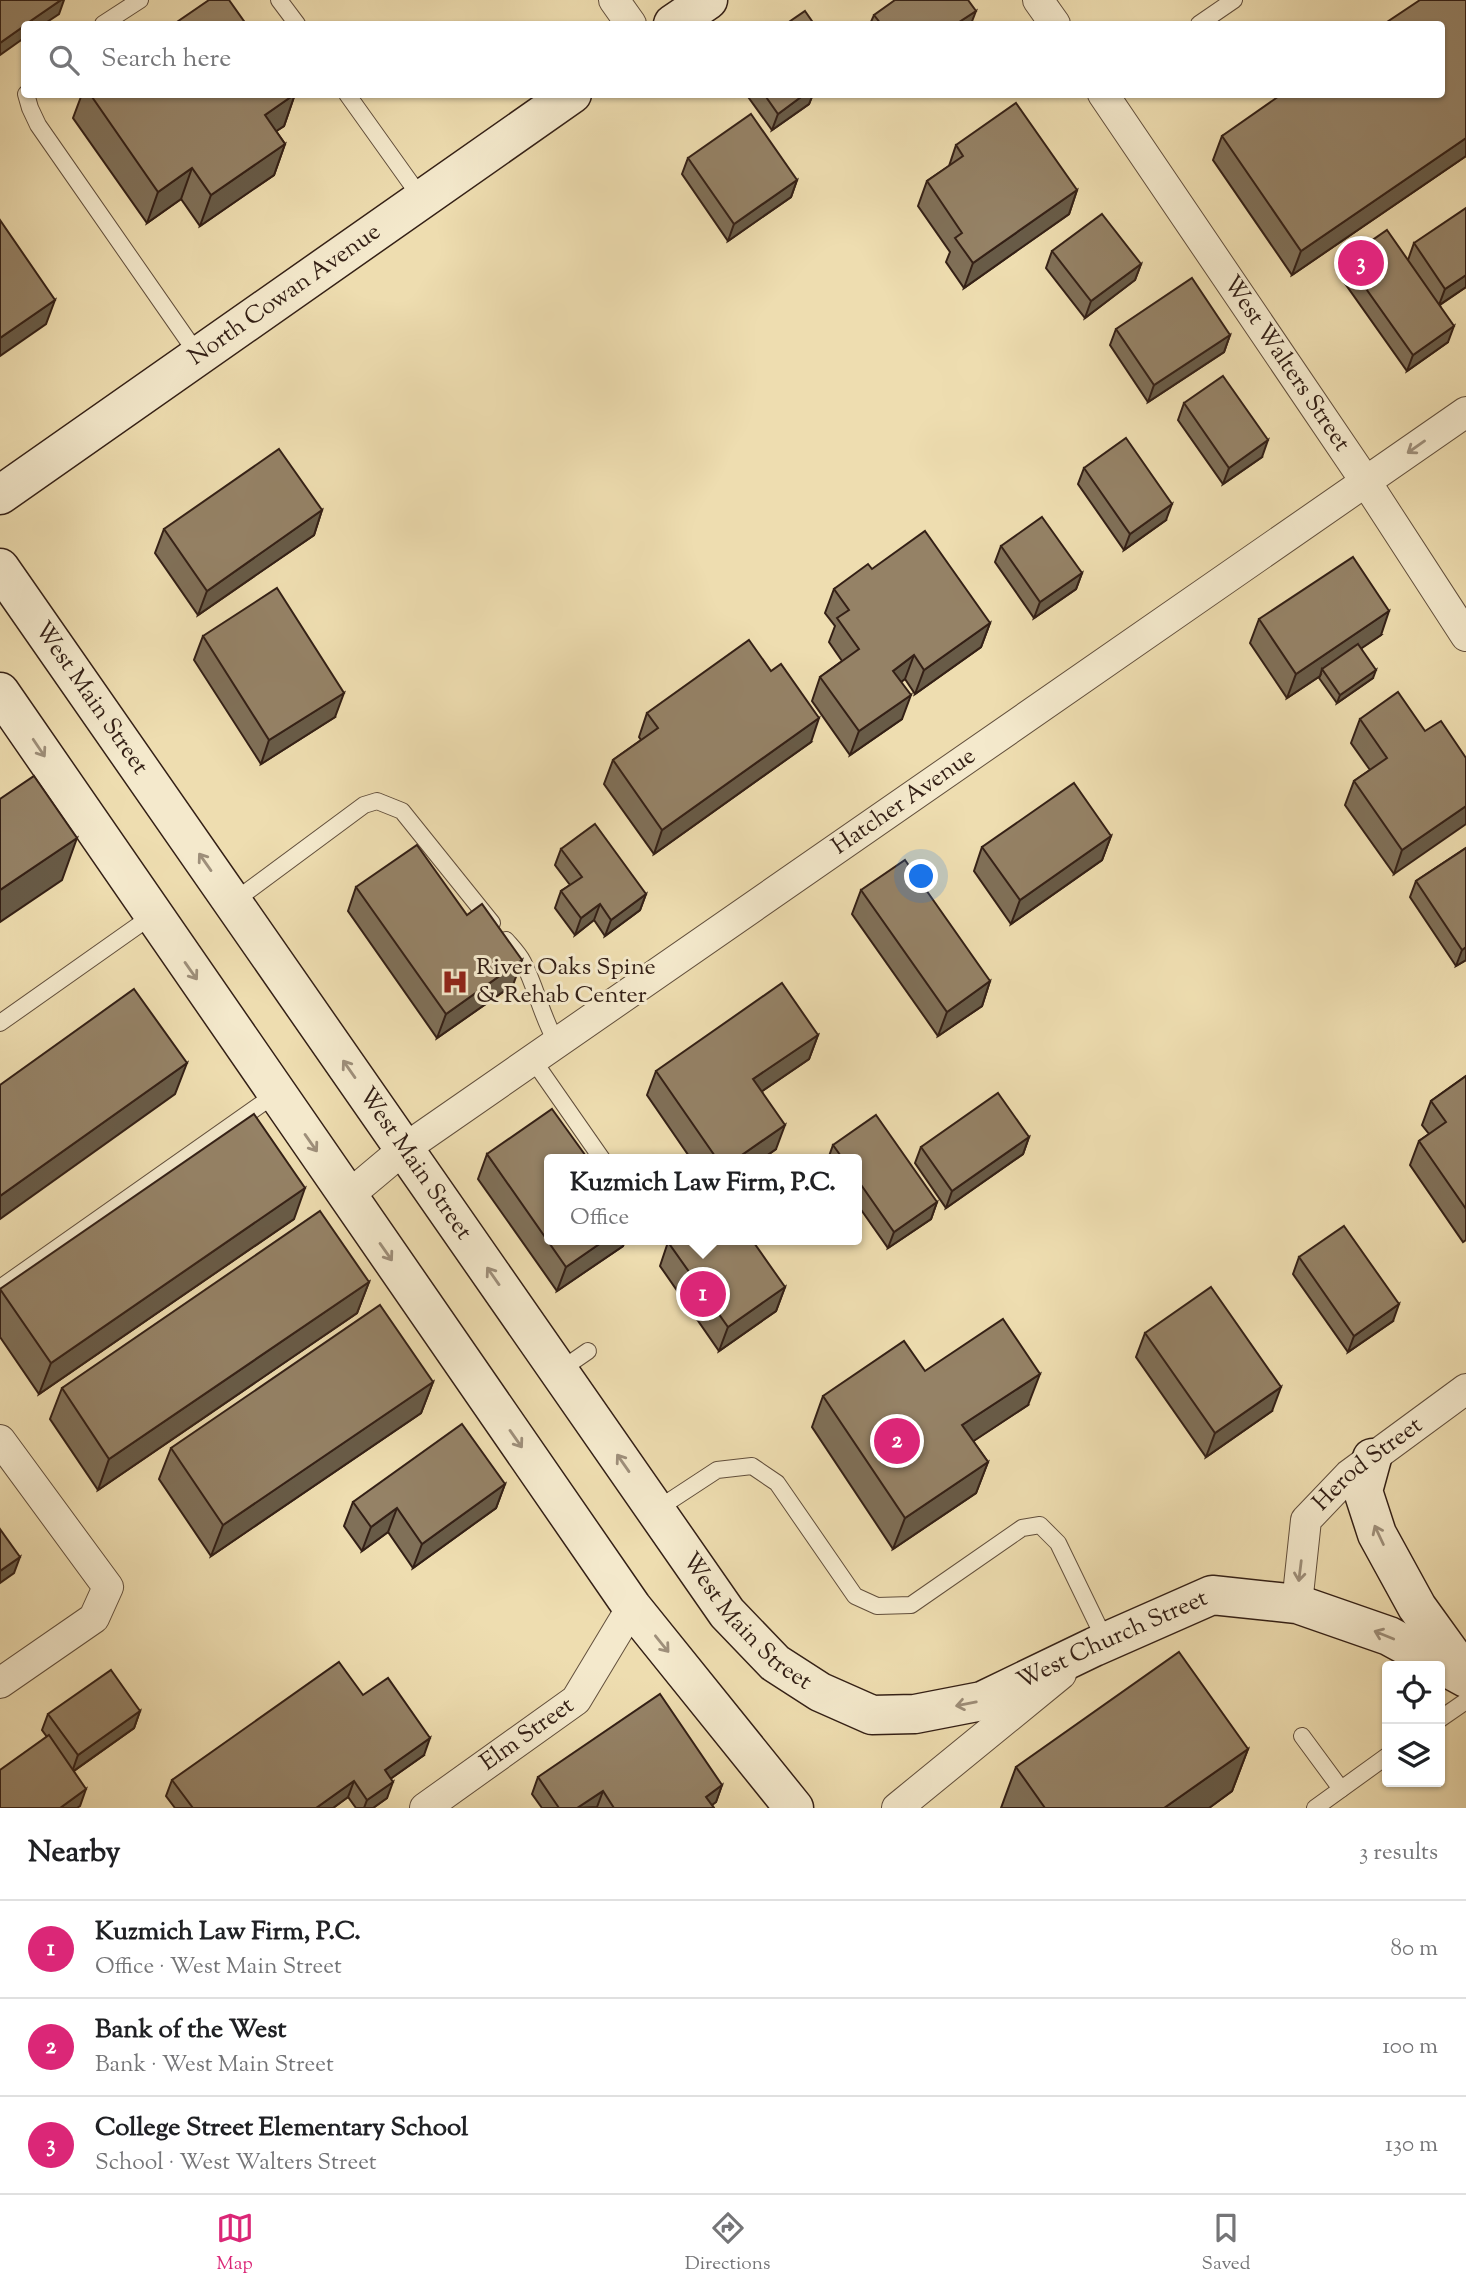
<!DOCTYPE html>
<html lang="en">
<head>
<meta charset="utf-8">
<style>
	body { margin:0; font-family:"Sorts Mill Goudy",serif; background:#f2f2f2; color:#202124 }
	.controls { position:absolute; right:21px; bottom:21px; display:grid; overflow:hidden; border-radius:7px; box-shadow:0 2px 5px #0004 }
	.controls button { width:63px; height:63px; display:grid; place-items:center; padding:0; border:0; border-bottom:2px solid #e0e0e0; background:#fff; color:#202124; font:35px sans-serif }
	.you { position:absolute; left:922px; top:877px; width:24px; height:24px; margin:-18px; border:5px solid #fff; border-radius:50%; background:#1a73e8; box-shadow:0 0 0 10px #1a73e833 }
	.badge { display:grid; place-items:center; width:46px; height:46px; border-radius:50%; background:#db2777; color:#fff; font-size:23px; font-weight:700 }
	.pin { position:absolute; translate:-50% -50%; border:4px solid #fff; box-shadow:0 2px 7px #0006 }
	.popup { position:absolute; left:544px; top:1154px; width:318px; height:91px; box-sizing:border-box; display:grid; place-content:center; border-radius:7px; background:#fff; filter:drop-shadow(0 2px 5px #0005); font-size:23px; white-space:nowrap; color:#757577 }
	.popup b { font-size:26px; color:#202124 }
	.popup::after { content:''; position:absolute; left:50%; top:100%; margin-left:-14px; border:14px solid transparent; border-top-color:#fff }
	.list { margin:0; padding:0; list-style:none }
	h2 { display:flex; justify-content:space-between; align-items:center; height:91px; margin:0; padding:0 28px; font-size:30px }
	h2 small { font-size:23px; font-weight:400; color:#757577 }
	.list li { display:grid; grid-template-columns:46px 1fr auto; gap:21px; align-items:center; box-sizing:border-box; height:98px; padding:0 28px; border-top:2px solid #e0e0e0 }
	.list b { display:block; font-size:26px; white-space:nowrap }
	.list p { margin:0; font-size:23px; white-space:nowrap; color:#757577 }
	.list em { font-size:23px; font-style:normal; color:#757577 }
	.icon { flex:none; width:38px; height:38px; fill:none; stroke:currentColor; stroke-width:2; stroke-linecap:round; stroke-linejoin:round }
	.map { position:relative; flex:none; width:1466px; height:1808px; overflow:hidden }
	.search { position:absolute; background:#fff; box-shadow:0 2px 5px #0004; left:21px; right:21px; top:21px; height:77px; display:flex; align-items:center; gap:18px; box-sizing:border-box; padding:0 24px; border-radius:7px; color:#757577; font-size:26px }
	.sheet { height:385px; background:#fff }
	nav { display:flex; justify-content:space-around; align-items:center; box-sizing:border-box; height:98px; border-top:2px solid #e0e0e0; background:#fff; font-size:19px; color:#757577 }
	nav a { display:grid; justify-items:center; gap:4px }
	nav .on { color:#db2777 }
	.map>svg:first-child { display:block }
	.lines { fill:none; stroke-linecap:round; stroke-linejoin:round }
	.lane-casing { stroke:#624f3c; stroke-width:18 }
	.street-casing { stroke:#624f3c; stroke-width:32 }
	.secondary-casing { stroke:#342016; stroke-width:41 }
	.lane { stroke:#f4e9cc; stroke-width:16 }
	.street { stroke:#f4e9cc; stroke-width:30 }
	.secondary { stroke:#f4e9cc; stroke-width:38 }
	.wall { fill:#807058; stroke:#342016; stroke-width:2 }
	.shaded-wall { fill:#685b47; stroke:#342016; stroke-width:2 }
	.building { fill:#958266; stroke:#342016; stroke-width:2 }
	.oneway { stroke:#9e8f7a }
	.labels { text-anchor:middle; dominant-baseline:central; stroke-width:6; stroke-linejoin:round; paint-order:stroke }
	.street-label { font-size:24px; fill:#342016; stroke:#f4e9cc }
	.poi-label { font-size:24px; fill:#342016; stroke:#f4e9cc; text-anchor:start }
</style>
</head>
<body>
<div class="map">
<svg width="1466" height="1808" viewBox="0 0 1466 1808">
	<rect width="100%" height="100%" fill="#eeddb0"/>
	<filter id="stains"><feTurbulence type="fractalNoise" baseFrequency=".00286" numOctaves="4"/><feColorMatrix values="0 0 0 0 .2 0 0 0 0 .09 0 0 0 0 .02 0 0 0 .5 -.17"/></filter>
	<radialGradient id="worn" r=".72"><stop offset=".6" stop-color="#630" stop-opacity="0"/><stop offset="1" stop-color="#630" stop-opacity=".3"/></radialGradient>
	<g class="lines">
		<defs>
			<g id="lane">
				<polyline points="279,0 297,24"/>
				<polyline points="103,24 140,0"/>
				<polyline points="1199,24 1234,0"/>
				<polyline points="26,94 30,108 38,125 198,355"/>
				<polyline points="347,94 422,199"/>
				<polyline points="233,902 364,805 377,801 402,811 492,923"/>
				<path d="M506 940C512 947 519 954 523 962 537 989 541 1016 557 1043"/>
				<polyline points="0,1023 153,915"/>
				<polyline points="533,1060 602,1159"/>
				<polyline points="0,1288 277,1093"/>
				<polyline points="559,1371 588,1351"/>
				<polyline points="656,1510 717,1470 752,1466 777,1483 855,1596 877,1606 911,1605 1022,1528 1040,1525 1058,1543 1106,1642"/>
				<polyline points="1440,1719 1466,1701"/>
				<polyline points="1302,1736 1341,1789"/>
				<polyline points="1315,1808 1387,1756"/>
			</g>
			<g id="street">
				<polyline points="614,0 631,24"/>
				<polyline points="1038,0 1055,24"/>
				<path id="s1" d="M1103 94 1366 482 1466 636"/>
				<path id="s2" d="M348 1196 404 1149 1466 412"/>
				<polyline points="0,1440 108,1587 94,1618 0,1683"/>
				<path id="s3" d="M1297 1604 1306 1520 1349 1475 1466 1389"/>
				<path id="s4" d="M425 1808 576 1700 632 1607"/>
				<polyline points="897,1808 1061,1674"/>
			</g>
			<g id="secondary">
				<polyline points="673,24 708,0"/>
				<path id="s5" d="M0 495 572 94"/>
				<path id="s6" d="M0 568 727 1613 775 1663 820 1692 872 1715 915 1714 982 1701 1094 1647 1212 1595 1297 1604 1389 1636 1466 1678"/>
				<polyline points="0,692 632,1607 794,1808"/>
				<polyline points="1372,1458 1363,1491 1377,1534 1417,1607 1463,1671"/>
			</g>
		</defs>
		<!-- lane casing -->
		<use href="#lane" class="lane-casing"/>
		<!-- street casing -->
		<use href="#street" class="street-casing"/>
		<!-- secondary casing -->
		<use href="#secondary" class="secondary-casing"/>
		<!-- lane -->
		<use href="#lane" class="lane"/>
		<!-- street -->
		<use href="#street" class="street"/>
		<!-- secondary -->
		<use href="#secondary" class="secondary"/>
	</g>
	<!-- wall -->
	<g class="wall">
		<polygon points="1466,0 1466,156 1292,275 1213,160 1222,136"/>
		<polygon points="874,15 971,24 870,24"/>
		<polygon points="82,94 295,94 284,126 276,131 285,144 274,175 200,226 181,199 147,223 73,118"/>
		<polygon points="746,94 813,94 809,104 772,130"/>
		<polygon points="956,145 1077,190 1069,214 964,288 946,262 950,252 918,206 927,181 949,166"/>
		<polygon points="688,158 797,180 791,197 728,241 682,174"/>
		<polygon points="1414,243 1466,287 1440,305 1448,342 1407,371 1339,275 1345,259 1408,260"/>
		<polygon points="1052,251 1141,264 1135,280 1085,318 1046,268"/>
		<polygon points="1116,329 1230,335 1224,352 1148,402 1110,345"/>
		<polygon points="1184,403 1262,457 1223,484 1178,420"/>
		<polygon points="1084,468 1166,520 1124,550 1078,484"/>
		<polygon points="322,510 314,535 198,615 155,553 164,529"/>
		<polygon points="1001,546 1082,573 1076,589 1034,618 995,562"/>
		<polygon points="872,569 990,623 981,647 915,694 905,679 901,682 902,719 850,755 812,701 820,677 842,661 829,642 835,626 825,613 834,589"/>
		<polygon points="1259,619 1381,635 1361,648 1373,678 1337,703 1319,678 1320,676 1287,698 1250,643"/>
		<polygon points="203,636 335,717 261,764 194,660"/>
		<polygon points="647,713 811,742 654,854 604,784 613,760 641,740 639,737"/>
		<polygon points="1360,719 1425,731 1466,758 1394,874 1345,805 1354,781 1370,770 1351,743"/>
		<polygon points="1111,836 1102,860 1011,924 974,871 982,847"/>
		<polygon points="1466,848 1466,960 1456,966 1410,897 1416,881"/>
		<polygon points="561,849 646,894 640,910 605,936 594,920 575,935 555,908 561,891 570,885 555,865"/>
		<polygon points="356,887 513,985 437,1038 348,911"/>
		<polygon points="861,890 990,981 982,1006 938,1036 852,914"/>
		<polygon points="818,1035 809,1059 762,1091 776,1149 762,1159 691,1159 647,1095 656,1071"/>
		<polygon points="1466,1076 1466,1240 1463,1242 1410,1165 1419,1141 1429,1134 1422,1125 1431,1101"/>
		<polygon points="1029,1137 1023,1154 946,1208 915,1163 921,1147"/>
		<polygon points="833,1145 937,1202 931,1219 888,1248 857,1204 857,1159 828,1159"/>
		<polygon points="487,1154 549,1240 625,1240 623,1246 557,1291 478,1179"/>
		<polygon points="294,1219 39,1394 0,1337 0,1289"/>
		<polygon points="668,1242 785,1287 776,1311 719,1351 660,1266"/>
		<polygon points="1299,1257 1393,1321 1348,1352 1293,1274"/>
		<polygon points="369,1282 357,1313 98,1490 50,1419 62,1388"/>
		<polygon points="1145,1333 1272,1411 1206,1457 1136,1357"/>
		<polygon points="925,1371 1028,1405 973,1441 988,1462 976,1493 893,1549 812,1427 823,1396"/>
		<polygon points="433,1382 421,1413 211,1556 159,1479 171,1448"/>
		<polygon points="505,1484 496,1508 413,1568 388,1532 362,1551 344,1526 353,1502"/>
		<polygon points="363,1695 424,1755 390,1779 387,1798 373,1808 356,1808 348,1797 333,1808 175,1808 166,1796 172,1780"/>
		<polygon points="140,1711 134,1728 74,1771 80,1806 47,1737 42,1730 48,1714"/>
		<polygon points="1248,1749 1232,1791 1209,1808 1001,1808 1016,1767"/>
		<polygon points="538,1777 722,1785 716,1802 712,1805 714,1808 597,1808 597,1807 595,1808 542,1808 532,1794"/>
	</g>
	<!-- shaded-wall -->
	<g class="shaded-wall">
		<polygon points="61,0 64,0 59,14 44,24 26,24"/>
		<polygon points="976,11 971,24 956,24"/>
		<polygon points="24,26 24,38 0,55 0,43"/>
		<polygon points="295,94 284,126 254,146 265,115"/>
		<polygon points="805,94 813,94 809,104 772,130 778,114"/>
		<polygon points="1466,138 1466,156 1292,275 1301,251"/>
		<polygon points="285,144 274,175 200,226 211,195"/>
		<polygon points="192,168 181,199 147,223 158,192"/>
		<polygon points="797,180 791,197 728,241 734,224"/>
		<polygon points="1077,190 1069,214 964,288 973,263"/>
		<polygon points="1141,264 1135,280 1085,318 1091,301"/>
		<polygon points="1466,275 1466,287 1439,305 1445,289"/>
		<polygon points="55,300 46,324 0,356 0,338"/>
		<polygon points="1454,326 1448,342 1407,371 1413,355"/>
		<polygon points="1230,335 1224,352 1148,402 1154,385"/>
		<polygon points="1268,440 1262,457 1223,484 1229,468"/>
		<polygon points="1172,504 1166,520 1124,550 1130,534"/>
		<polygon points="322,510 314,535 198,615 207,591"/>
		<polygon points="1082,573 1076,589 1034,618 1040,602"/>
		<polygon points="1389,611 1381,635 1325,673 1322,669 1320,676 1287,698 1296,674"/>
		<polygon points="990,623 981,647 915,694 924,670"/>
		<polygon points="914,655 905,679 884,695 893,671"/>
		<polygon points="1376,670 1373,678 1337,703 1340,695"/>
		<polygon points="344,693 335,717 261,764 269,740"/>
		<polygon points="911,695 902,719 850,755 859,731"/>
		<polygon points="819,718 811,742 654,854 662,830"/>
		<polygon points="1466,806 1466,824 1394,874 1402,850"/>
		<polygon points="1111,836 1102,860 1011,924 1020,900"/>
		<polygon points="77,838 62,880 0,922 0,890"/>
		<polygon points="646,894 640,910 605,936 611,920"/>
		<polygon points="600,904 594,920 575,935 581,918"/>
		<polygon points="1466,947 1466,960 1456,966 1462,950"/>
		<polygon points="522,960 513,985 437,1038 446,1014"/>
		<polygon points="990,981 982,1006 938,1036 947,1012"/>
		<polygon points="818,1035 809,1059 745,1103 753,1079"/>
		<polygon points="187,1063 175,1094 0,1219 0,1196"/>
		<polygon points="785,1125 776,1149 762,1159 736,1159"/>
		<polygon points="1029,1137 1023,1154 946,1208 952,1191"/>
		<polygon points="305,1188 294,1219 39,1394 51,1363"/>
		<polygon points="937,1202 931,1219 888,1248 894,1232"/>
		<polygon points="605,1240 625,1240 623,1246 557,1291 566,1267"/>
		<polygon points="369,1282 357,1313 98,1490 109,1459"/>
		<polygon points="785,1287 776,1311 719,1351 728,1327"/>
		<polygon points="1399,1304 1393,1321 1348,1352 1354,1336"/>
		<polygon points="1040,1374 1028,1405 951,1456 962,1425"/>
		<polygon points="433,1382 421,1413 211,1556 223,1525"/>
		<polygon points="1281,1387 1272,1411 1206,1457 1215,1433"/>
		<polygon points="988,1462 976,1493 893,1549 905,1518"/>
		<polygon points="505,1484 496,1508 413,1568 422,1544"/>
		<polygon points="397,1508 388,1532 362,1551 371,1527"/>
		<polygon points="20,1557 14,1573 0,1583 0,1571"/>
		<polygon points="140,1711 134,1728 72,1772 78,1755"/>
		<polygon points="430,1738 424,1755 379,1787 385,1770"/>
		<polygon points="1248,1749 1232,1791 1209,1808 1164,1808"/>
		<polygon points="354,1781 348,1797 333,1808 316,1808"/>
		<polygon points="393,1782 387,1798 373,1808 364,1808 367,1800"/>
		<polygon points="722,1785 716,1802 708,1808 706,1797"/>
		<polygon points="86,1789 80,1806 77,1808 60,1808"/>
		<polygon points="603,1791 597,1807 577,1808"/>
	</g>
	<!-- building -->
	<g class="building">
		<polygon points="0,0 61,0 26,24 24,24 24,26 0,43"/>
		<polygon points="209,0 229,0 246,24 174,24"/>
		<polygon points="895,0 968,0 976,11 956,24 881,24 874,15"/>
		<polygon points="1420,0 1466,0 1466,138 1301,251 1222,136 1282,94 1441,94 1441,24 1384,24"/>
		<polygon points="805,11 814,24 786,24"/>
		<polygon points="90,94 295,94 265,115 285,144 211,195 192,168 158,192"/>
		<polygon points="764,94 805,94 778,114"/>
		<polygon points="1016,103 1077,190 973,263 955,238 962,233 927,181 963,156 956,145"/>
		<polygon points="751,114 797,180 734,224 688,158"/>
		<polygon points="1466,208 1466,275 1445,289 1414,243"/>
		<polygon points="1102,214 1141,264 1091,301 1052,251"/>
		<polygon points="0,220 55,300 0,338"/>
		<polygon points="1387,230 1454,326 1413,355 1345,259"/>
		<polygon points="1192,278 1230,335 1154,385 1116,329"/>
		<polygon points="1223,376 1268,440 1229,468 1184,403"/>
		<polygon points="1126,438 1172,504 1130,534 1084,468"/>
		<polygon points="279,449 322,510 207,591 164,529"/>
		<polygon points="1042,517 1082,573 1040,602 1001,546"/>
		<polygon points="925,531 990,623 924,670 914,655 893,671 911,695 859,731 820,677 859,649 837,618 849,610 834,589 868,564 872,569"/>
		<polygon points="1353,557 1389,611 1296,674 1259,619"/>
		<polygon points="277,588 344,693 269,740 203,636"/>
		<polygon points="749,640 771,671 781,664 819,718 662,830 613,760 658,728 647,713"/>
		<polygon points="1358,644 1376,670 1340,695 1322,669"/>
		<polygon points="1398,692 1425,731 1441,721 1466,758 1466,806 1402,850 1354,781 1387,758 1360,719"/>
		<polygon points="34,776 77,838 0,890 0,799"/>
		<polygon points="1074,783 1111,836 1020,900 982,847"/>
		<polygon points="595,824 646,894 611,920 600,904 581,918 561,891 582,877 561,849"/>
		<polygon points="417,845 467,915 482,904 522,960 446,1014 356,887"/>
		<polygon points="1466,848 1466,947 1462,950 1416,881"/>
		<polygon points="905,860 990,981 947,1012 861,890"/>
		<polygon points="782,983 818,1035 753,1079 785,1125 736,1159 717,1159 656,1071"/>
		<polygon points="134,989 187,1063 0,1196 0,1085"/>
		<polygon points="1466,1076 1466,1209 1419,1141 1446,1122 1431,1101"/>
		<polygon points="998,1093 1029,1137 952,1191 921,1147"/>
		<polygon points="552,1109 588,1159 549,1159 549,1240 605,1240 566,1267 487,1154"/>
		<polygon points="254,1114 305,1188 51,1363 0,1289"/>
		<polygon points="876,1115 937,1202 894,1232 857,1179 857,1159 843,1159 833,1145"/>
		<polygon points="320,1211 369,1282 109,1459 62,1388"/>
		<polygon points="1344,1226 1399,1304 1354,1336 1299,1257"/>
		<polygon points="672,1240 752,1240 785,1287 728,1327 668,1242"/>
		<polygon points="1211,1287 1281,1387 1215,1433 1145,1333"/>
		<polygon points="380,1305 433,1382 223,1525 171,1448"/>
		<polygon points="1003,1319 1040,1374 962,1425 988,1462 905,1518 823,1396 904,1341 925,1371"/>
		<polygon points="462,1424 505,1484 422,1544 397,1508 371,1527 353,1502"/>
		<polygon points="0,1529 20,1557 0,1571"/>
		<polygon points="1179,1652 1248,1749 1164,1808 1045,1808 1016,1767"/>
		<polygon points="339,1662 363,1695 388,1678 430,1738 385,1770 393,1782 367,1800 354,1781 316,1808 193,1808 172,1780"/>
		<polygon points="111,1670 140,1711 78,1755 48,1714"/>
		<polygon points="660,1694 722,1785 706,1797 714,1808 614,1808 603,1791 577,1808 559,1808 538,1777"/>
		<polygon points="49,1735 86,1789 60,1808 0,1808 0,1770"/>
	</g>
	<!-- one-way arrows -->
	<defs><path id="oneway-shaft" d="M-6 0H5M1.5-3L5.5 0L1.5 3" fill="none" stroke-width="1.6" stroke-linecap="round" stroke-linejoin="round" transform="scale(1.75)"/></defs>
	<g class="oneway">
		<use href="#oneway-shaft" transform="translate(1416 447) rotate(145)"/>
		<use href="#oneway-shaft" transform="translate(39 748) rotate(56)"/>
		<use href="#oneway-shaft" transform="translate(205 862) rotate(-125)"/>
		<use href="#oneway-shaft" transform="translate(191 971) rotate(55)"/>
		<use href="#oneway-shaft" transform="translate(349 1069) rotate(-125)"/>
		<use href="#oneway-shaft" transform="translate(311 1143) rotate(55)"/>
		<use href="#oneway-shaft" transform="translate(386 1252) rotate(55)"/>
		<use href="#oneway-shaft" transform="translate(493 1276) rotate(-125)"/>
		<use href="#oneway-shaft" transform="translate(516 1439) rotate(55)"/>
		<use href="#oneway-shaft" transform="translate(623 1463) rotate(-125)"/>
		<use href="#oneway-shaft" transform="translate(1379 1535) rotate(-115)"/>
		<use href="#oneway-shaft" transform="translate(1300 1571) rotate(97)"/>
		<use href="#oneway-shaft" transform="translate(1384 1635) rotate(-158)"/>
		<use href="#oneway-shaft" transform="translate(662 1644) rotate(51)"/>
		<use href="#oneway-shaft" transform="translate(966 1704) rotate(169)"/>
	</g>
	<!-- icons -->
	<defs>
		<symbol id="hospital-bare" viewBox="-9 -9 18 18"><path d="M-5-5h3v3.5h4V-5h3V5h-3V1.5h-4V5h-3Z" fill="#8f2418" stroke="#f4e9cc" stroke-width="2.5" paint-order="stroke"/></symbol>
	</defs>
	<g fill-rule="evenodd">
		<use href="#hospital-bare" x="436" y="963" width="38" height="38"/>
	</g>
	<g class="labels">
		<!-- street labels -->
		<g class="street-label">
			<text stroke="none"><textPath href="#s5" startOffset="348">North Cowan Avenue</textPath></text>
			<text stroke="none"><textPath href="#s1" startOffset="326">West Walters Street</textPath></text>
			<text stroke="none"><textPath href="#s6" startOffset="159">West Main Street</textPath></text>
			<text stroke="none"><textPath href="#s2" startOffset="682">Hatcher Avenue</textPath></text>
			<text stroke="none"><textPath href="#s6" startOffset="726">West Main Street</textPath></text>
			<text stroke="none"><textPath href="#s3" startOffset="168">Herod Street</textPath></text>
			<text stroke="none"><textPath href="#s6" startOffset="1293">West Main Street</textPath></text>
			<text stroke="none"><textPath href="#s6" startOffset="1708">West Church Street</textPath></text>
			<text stroke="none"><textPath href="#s4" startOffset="126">Elm Street</textPath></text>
		</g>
		<!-- poi labels -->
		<g class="poi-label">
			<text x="476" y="968">River Oaks Spine<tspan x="476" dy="28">&amp; Rehab Center</tspan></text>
		</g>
	</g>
	<rect width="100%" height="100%" filter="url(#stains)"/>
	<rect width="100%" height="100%" fill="url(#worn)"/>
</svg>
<div class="controls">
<button><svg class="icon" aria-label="locate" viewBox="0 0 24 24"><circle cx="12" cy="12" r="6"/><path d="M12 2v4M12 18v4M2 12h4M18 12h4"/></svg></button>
<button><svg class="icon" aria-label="layers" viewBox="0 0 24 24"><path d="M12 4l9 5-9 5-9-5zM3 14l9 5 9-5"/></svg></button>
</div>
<div class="you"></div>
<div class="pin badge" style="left:703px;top:1294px">1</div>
<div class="popup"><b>Kuzmich Law Firm, P.C.</b>Office</div>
<div class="pin badge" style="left:897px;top:1441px">2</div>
<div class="pin badge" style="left:1361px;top:263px">3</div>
<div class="search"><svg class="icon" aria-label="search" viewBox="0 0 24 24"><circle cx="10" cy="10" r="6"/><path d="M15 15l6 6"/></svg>Search here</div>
</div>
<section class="sheet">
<h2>Nearby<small>3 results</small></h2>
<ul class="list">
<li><span class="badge">1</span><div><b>Kuzmich Law Firm, P.C.</b><p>Office · West Main Street</p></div><em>80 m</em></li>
<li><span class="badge">2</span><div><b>Bank of the West</b><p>Bank · West Main Street</p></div><em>100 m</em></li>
<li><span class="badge">3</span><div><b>College Street Elementary School</b><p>School · West Walters Street</p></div><em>130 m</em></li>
</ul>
</section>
<nav>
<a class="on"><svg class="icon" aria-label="map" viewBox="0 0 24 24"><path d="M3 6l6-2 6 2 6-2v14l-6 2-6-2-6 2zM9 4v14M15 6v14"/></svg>Map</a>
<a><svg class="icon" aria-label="directions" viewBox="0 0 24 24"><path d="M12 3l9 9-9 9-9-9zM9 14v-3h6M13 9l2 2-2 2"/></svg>Directions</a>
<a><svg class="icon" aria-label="saved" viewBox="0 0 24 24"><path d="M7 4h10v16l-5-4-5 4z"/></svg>Saved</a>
</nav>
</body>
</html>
